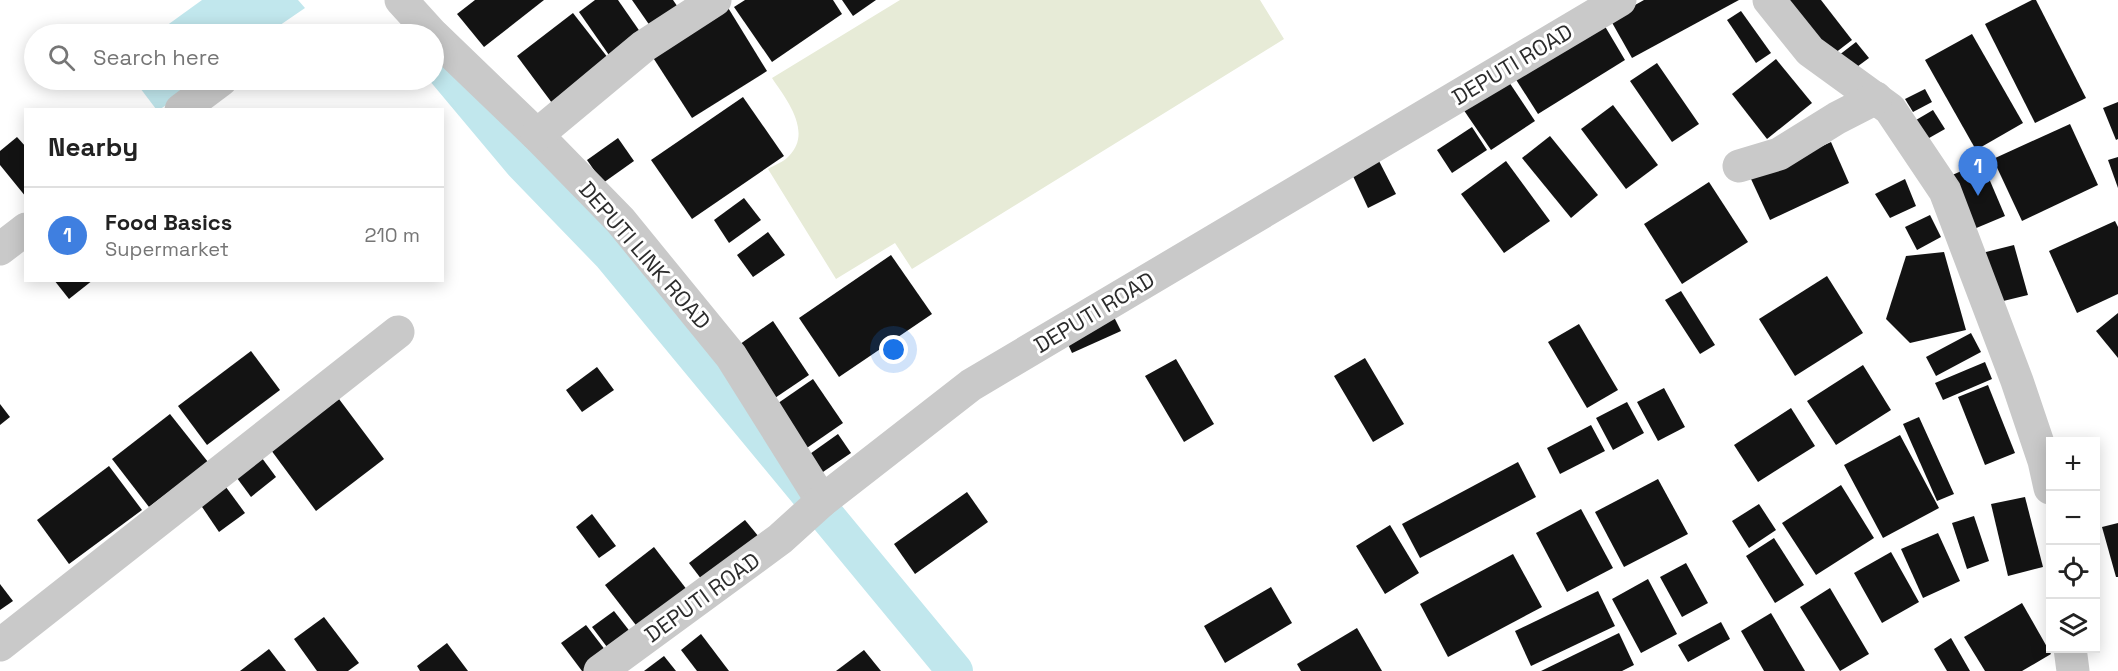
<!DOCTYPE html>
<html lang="en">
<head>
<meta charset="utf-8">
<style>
	body { margin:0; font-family:"Space Grotesk",sans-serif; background:#f2f2f2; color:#222 }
	.controls { position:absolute; right:18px; bottom:18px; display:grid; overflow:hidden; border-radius:0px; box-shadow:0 3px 15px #0003 }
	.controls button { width:54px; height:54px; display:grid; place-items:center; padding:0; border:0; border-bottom:2px solid #e0e0e0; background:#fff; color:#222; font:30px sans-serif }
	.you { position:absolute; left:894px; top:350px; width:21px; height:21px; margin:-15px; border:4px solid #fff; border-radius:50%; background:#1a73e8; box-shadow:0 0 0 9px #1a73e833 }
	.badge { display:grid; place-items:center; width:39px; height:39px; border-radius:50%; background:#f41c5f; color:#fff; font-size:20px; font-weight:700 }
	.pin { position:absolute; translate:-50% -50px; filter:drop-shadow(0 2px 3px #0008) }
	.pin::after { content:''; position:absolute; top:32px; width:21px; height:18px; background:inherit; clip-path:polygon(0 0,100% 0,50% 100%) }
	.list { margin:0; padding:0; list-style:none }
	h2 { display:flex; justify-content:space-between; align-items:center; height:78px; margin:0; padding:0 24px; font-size:26px }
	h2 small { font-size:20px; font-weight:400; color:#767676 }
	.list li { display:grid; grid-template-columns:39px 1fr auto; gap:18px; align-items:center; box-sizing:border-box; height:96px; padding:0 24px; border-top:2px solid #e0e0e0 }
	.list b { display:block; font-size:22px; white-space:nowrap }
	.list p { margin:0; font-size:20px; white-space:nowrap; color:#767676 }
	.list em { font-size:20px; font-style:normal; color:#767676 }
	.icon { flex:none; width:33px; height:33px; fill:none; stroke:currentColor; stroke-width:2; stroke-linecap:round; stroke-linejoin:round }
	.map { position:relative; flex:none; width:2118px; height:671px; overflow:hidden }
	.search { position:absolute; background:#fff; box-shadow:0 3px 15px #0003; left:24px; top:24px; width:420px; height:66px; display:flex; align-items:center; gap:15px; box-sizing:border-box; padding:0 21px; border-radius:33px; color:#767676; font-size:22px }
	.panel { position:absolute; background:#fff; box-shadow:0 3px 15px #0003; left:24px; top:108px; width:420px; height:174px; border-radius:0px }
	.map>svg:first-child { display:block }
	.green { fill:#e7ebd7 }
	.water { fill:#c1e7ed }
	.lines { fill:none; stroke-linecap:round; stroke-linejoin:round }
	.canal { stroke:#c1e7ed; stroke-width:36 }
	.building { fill:#131313 }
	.street { stroke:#c9c9c9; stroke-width:33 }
	.labels { text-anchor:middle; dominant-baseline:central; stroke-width:6; stroke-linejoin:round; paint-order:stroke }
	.street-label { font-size:22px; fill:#2c2c2c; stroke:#fff }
</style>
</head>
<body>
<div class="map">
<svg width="2118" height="671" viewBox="0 0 2118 671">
	<rect width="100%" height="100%" fill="#fff"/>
	<!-- green -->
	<path class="green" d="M900 0H1260L1284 39 912 269 895 243 836 279 768 169C774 165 784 162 789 156 813 132 786 99 772 78Z"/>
	<!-- water -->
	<g class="water">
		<polygon points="202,0 298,0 305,8 267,34 155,34"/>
		<polygon points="134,80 202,80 159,110 156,109"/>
	</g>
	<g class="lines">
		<!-- canal -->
		<polyline class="canal" points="434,58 522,163 611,255 955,671"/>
	</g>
	<!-- building -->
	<g class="building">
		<polygon points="475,0 544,0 484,47 457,14"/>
		<polygon points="595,0 618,0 643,36 611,58 579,12"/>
		<polygon points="632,0 673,0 682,13 655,33"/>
		<polygon points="745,0 833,0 842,14 772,62 734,7"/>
		<polygon points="842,0 876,0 853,16"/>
		<polygon points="1644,0 1739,0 1632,58 1610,19"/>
		<polygon points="1779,0 1821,0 1852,40 1826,60"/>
		<polygon points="2032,0 2036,0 2086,98 2035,123 1985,24"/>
		<polygon points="727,6 767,71 692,118 652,56"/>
		<polygon points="1741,11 1771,53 1756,63 1727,20"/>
		<polygon points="573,13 612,63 555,107 517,56"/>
		<polygon points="1603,23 1625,60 1538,114 1515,78"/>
		<polygon points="1972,34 2023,123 1976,150 1925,60"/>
		<polygon points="1856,42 1869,58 1846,75 1834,59"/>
		<polygon points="1776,59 1812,103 1767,139 1732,94"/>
		<polygon points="1657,63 1699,124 1672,142 1630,81"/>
		<polygon points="1507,79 1535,121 1491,150 1463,109"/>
		<polygon points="1925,89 1932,102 1913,112 1905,99"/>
		<polygon points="743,97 784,156 692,219 651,160"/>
		<polygon points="2118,102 2118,139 2116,140 2103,108"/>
		<polygon points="1613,105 1658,165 1626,189 1581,129"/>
		<polygon points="1933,110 1945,129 1922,142 1911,123"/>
		<polygon points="2070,124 2098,185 2022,221 1993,159"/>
		<polygon points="1472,127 1487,150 1452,173 1437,150"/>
		<polygon points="1550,136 1598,195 1571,218 1522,158"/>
		<polygon points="17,137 26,147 26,197 0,165 0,151"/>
		<polygon points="618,138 634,161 603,183 587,160"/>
		<polygon points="1831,142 1849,183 1770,220 1751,179"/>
		<polygon points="2118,157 2118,188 2108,160"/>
		<polygon points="1379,161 1396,194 1368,208 1352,174"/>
		<polygon points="1506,161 1550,221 1504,253 1461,194"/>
		<polygon points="1982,162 2005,216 1974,229 1950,176"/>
		<polygon points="1905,179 1916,206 1890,218 1875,194"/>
		<polygon points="1709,182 1748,242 1682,284 1644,224"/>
		<polygon points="744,198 761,220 729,243 714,220"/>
		<polygon points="1930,215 1941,237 1917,250 1905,227"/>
		<polygon points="2115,221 2118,227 2118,294 2077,313 2049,251"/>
		<polygon points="768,232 785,255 753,277 737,255"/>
		<polygon points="2014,245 2028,295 1995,303 1982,253"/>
		<polygon points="1944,252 1966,330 1910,343 1886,319 1906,256"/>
		<polygon points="891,255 932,314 839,377 799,318"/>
		<polygon points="1827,276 1863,333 1795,376 1759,319"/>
		<polygon points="54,280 93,280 69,299"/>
		<polygon points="1681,291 1715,345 1700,354 1665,300"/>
		<polygon points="2118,313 2118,358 2096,331"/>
		<polygon points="1114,317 1121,331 1072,353 1066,340"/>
		<polygon points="773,321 809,375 769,402 733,349"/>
		<polygon points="1579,324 1618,390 1587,408 1548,342"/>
		<polygon points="1971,333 1981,352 1936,376 1926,357"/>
		<polygon points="251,351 280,390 207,445 178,406"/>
		<polygon points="1365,358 1404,424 1373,442 1334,376"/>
		<polygon points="1176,359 1214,424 1184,442 1145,376"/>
		<polygon points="1985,362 1992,379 1943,400 1935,383"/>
		<polygon points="1863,365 1891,410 1836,445 1807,401"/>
		<polygon points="597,367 614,390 582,412 566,390"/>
		<polygon points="813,379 843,423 801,452 771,408"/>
		<polygon points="1988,385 2015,453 1985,465 1958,397"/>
		<polygon points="1664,388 1685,427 1658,441 1637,402"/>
		<polygon points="339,399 384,459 316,511 271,450"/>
		<polygon points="1627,402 1644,433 1613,450 1596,418"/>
		<polygon points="0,404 10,417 0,425"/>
		<polygon points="1791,408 1815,446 1758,482 1734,445"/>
		<polygon points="170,414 208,462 149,507 112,459"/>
		<polygon points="1919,417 1954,494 1937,501 1903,424"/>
		<polygon points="1591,425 1605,451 1560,474 1547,448"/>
		<polygon points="838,434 851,453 820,474 807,456"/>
		<polygon points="1900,435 1939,508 1883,538 1844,465"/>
		<polygon points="259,454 276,477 251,497 234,474"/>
		<polygon points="1518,462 1536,497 1420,558 1402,524"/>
		<polygon points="109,466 142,510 69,564 37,520"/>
		<polygon points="1658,479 1688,534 1624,567 1595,512"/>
		<polygon points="223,483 245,513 219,532 198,501"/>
		<polygon points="1841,485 1874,538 1816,575 1782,523"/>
		<polygon points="967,492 988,522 915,574 894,544"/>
		<polygon points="2025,497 2043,567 2008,576 1991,504"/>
		<polygon points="1759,504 1776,530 1749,548 1732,521"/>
		<polygon points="1581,509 1613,568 1567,592 1536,533"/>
		<polygon points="592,514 616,546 599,558 576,527"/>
		<polygon points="1974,516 1989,561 1967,569 1952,523"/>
		<polygon points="745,520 759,537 702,580 689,563"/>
		<polygon points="2118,523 2118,577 2116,577 2102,527"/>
		<polygon points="1390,525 1419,573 1385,594 1356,546"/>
		<polygon points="1938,533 1960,581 1923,598 1901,549"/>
		<polygon points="1774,538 1804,585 1775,603 1746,556"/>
		<polygon points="654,547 691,595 642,633 605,585"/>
		<polygon points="1891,552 1919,602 1882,623 1854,573"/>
		<polygon points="1513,554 1542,607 1448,657 1420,604"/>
		<polygon points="1686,563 1708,603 1682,617 1660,577"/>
		<polygon points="1648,579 1677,634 1641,653 1612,599"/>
		<polygon points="0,584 13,601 0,610"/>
		<polygon points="1271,587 1292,623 1225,663 1204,626"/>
		<polygon points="1830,588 1869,654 1840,671 1800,607"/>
		<polygon points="1598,591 1615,626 1531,666 1515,631"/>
		<polygon points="2022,603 2051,654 2022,671 1985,671 1964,637"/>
		<polygon points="614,611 635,638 613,655 592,627"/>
		<polygon points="1771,613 1805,671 1764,671 1741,631"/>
		<polygon points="324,617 359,663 348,671 317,671 294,639"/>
		<polygon points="1721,622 1730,639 1688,662 1678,645"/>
		<polygon points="586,625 609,655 587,671 582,671 561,643"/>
		<polygon points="1357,628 1382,671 1301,671 1297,664"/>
		<polygon points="1619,633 1634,665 1622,671 1541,671"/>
		<polygon points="701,634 729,671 697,671 681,650"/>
		<polygon points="1951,638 1970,671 1947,671 1934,649"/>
		<polygon points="447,643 468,671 420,671 417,666"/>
		<polygon points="269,649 286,671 240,671"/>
		<polygon points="864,650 881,671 836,671"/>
		<polygon points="664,656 676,671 644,671"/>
	</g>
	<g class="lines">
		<!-- street -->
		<g class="street">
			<polyline points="401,0 432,34"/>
			<polyline points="1769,0 1810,51 1890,109 1945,191 2017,381 2044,461 2050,488"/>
			<polyline points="434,36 537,135 620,220 731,356 822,501"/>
			<polyline points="181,110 221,80"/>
			<polyline points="537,135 644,46 715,0"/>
			<polyline points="1739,166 1779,154 1837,118 1876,98"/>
			<polyline points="0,249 26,229"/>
			<polyline points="0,645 398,332"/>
			<polyline points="2070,648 2073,671"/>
			<polyline points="600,671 780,539 822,501 971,385 1620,0"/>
		</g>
	</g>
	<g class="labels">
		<!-- street labels -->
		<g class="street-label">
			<text transform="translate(1512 64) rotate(-31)">DEPUTI ROAD</text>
			<text transform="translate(645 255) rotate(49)">DEPUTI LINK ROAD</text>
			<text transform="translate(1094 312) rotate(-31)">DEPUTI ROAD</text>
			<text transform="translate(702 597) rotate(-36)">DEPUTI ROAD</text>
		</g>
	</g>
</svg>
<div class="controls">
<button>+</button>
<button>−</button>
<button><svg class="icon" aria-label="locate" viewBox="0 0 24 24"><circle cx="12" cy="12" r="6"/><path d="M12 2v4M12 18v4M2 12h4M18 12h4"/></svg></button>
<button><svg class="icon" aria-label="layers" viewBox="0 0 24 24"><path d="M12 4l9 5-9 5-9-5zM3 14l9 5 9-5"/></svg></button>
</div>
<div class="you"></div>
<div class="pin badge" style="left:1978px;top:196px;background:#3f7fe0">1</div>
<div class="search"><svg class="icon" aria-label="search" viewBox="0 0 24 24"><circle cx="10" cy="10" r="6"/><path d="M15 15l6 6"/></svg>Search here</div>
<section class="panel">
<h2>Nearby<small></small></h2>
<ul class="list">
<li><span class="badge" style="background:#3f7fe0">1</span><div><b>Food Basics</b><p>Supermarket</p></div><em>210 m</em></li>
</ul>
</section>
</div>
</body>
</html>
